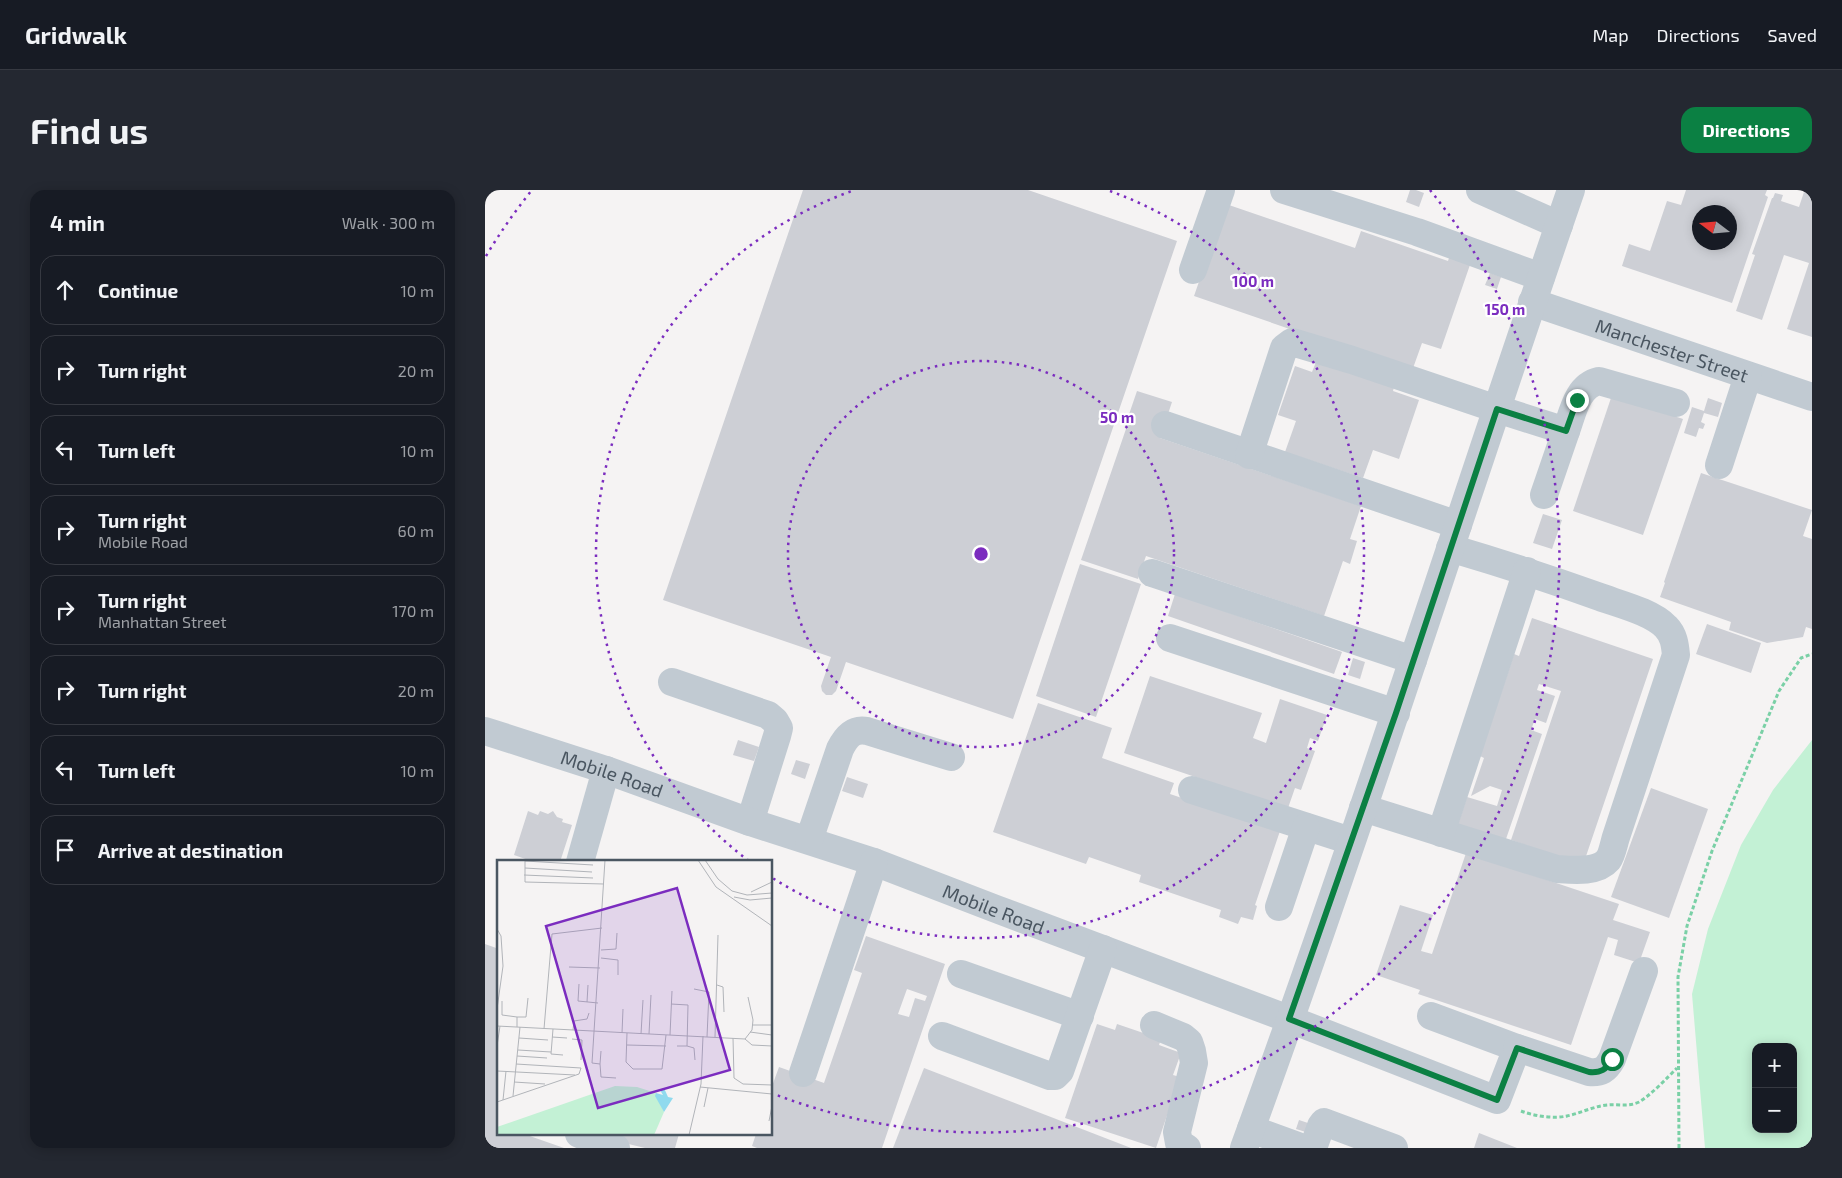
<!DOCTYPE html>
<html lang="en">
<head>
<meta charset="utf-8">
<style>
	body { margin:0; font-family:"Exo 2",sans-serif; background:#242831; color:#f1f3f6 }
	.controls { position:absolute; right:15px; bottom:15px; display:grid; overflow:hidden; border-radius:10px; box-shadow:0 2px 12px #0003 }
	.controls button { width:45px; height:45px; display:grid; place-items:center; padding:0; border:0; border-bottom:1px solid #363941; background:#171b24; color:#f1f3f6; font:25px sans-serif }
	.compass { position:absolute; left:1207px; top:15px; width:45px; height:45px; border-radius:50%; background:#171b24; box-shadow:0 2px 12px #0003; rotate:286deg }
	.stop { position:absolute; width:15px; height:15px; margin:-11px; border:4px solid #0b8043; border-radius:50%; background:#fff }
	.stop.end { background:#0b8043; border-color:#fff; box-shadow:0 1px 5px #0008 }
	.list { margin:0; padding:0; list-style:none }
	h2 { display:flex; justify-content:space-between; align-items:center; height:65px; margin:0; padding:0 20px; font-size:21px }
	h2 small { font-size:16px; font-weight:400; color:#9ea1a6 }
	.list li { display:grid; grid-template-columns:32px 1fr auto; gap:15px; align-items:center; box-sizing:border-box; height:70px; margin:0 10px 10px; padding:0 10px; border:1px solid #363941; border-radius:15px }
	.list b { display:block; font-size:19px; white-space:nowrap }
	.list p { margin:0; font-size:16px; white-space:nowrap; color:#9ea1a6 }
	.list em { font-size:16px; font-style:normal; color:#9ea1a6 }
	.icon { flex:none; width:28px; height:28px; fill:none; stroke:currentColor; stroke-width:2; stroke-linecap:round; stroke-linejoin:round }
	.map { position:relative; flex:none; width:1327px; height:958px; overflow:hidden; border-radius:15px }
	header { display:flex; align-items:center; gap:30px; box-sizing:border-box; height:70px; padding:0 25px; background:#171b24; border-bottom:1px solid #363941 }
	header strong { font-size:24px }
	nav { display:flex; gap:28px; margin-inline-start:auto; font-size:18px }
	.intro { display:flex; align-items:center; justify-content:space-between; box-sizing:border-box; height:120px; padding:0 30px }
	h1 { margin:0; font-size:35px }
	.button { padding:12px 22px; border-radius:15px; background:#0b8043; color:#fff; font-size:18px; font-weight:700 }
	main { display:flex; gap:30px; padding:0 30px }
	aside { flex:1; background:#171b24; border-radius:15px; box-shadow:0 2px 12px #0003 }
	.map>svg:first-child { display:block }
	.green { fill:#c3f1d5; fill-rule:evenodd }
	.building { fill:#cdcfd5; fill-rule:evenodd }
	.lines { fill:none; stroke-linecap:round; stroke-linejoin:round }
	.path { stroke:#7ad0a6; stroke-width:3; stroke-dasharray:4 2.5; stroke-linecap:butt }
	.minor { stroke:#c1cad2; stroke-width:28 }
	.route { stroke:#0b8043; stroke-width:6 }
	.ring { fill:none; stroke:#7b2cbf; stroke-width:2.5; stroke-dasharray:2.5 5 }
	.labels { text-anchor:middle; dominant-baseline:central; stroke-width:4.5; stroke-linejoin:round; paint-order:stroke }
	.street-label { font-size:19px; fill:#4a5661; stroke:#fff }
	.inset-road { fill:none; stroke:#b1b4b9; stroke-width:1 }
	.view { fill:#7b2cbf; fill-opacity:0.15; stroke:#7b2cbf; stroke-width:2.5 }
	.inset-edge { fill:none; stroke:#4a5661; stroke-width:2.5 }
	.centre { fill:#7b2cbf; stroke:#fff; stroke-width:2.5 }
	.ring-label { font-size:15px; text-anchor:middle; font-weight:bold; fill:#7b2cbf; stroke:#fff; stroke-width:4.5; stroke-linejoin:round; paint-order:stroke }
</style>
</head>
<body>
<header>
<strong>Gridwalk</strong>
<nav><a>Map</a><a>Directions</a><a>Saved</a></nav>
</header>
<div class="intro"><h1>Find us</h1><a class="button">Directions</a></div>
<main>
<aside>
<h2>4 min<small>Walk · 300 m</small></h2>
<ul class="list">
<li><svg class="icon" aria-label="ahead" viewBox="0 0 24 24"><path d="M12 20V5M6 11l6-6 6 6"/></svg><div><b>Continue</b></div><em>10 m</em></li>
<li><svg class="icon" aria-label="right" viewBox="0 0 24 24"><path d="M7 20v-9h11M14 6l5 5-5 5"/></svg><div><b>Turn right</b></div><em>20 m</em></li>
<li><svg class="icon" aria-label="left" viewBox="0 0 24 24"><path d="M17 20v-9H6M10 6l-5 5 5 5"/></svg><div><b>Turn left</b></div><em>10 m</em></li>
<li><svg class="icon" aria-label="right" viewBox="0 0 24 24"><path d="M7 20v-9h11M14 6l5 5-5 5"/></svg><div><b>Turn right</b><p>Mobile Road</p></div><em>60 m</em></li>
<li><svg class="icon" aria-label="right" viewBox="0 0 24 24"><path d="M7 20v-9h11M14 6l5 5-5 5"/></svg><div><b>Turn right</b><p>Manhattan Street</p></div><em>170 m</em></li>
<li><svg class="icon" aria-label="right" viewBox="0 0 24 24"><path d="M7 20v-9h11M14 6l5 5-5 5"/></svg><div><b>Turn right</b></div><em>20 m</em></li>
<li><svg class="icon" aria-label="left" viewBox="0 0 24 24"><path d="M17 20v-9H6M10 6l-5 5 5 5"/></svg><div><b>Turn left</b></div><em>10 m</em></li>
<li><svg class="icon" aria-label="arrive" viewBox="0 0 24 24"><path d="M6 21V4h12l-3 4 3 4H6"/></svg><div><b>Arrive at destination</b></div></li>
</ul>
</aside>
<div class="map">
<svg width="1327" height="958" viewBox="0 0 1327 958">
	<rect width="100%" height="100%" fill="#f5f3f3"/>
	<!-- green -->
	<path class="green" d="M1327 550V958H1220L1207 804 1223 739 1256 655 1288 600ZM1271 857H1308V939H1271Z"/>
	<!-- building -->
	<g class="building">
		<polygon points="318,0 543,0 692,51 528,529 361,472 351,501 347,505 341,505 337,501 336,496 346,467 178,410"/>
		<polygon points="925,0 931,0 939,3 934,17 921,12"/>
		<path d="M1201 0H1282L1280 5 1283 7 1247 113 1137 76 1144 54 1165 61 1182 11 1196 15ZM1214 22H1244V52H1214Z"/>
		<polygon points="1319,2 1327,5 1327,147 1302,139 1324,73 1299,65 1277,130 1251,121 1270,65 1267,64 1287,8 1288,8 1290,3 1298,5 1296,11 1314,17"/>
		<polygon points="741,14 870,58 876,41 963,71 966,62 987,69 956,159 937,153 927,181 709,106"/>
		<polygon points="1005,83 1016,87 1012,99 1000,95"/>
		<polygon points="833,167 910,193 908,201 934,210 914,269 888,260 878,288 800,262 811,231 793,225 810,176 827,182"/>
		<polygon points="652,201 687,212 675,248 876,316 865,349 872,351 865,374 858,371 839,426 661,366 653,389 596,370 642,236 640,236"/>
		<polygon points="1127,205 1198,229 1158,345 1088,321"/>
		<polygon points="1223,208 1237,213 1233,227 1219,223 1216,232 1220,234 1218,239 1214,238 1211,247 1199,243 1207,217 1219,221"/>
		<polygon points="1216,283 1327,320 1318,346 1327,349 1327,439 1321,437 1318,447 1282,453 1244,440 1246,432 1175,407 1180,393 1179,392"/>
		<polygon points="1058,324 1077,330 1067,359 1048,353"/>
		<polygon points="595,374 656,394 611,527 551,506"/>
		<polygon points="690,404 857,462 849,484 683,426"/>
		<polygon points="1047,428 1168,469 1098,675 1026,650 1076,501 1054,494 1052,500 1070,506 1061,533 1050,529 1046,540 1057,544 1021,649 972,637 982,607 1012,616 1017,600 1005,596 986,606 999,568 995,566 1029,464 1034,466"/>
		<polygon points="1222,434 1276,453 1266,483 1211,464"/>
		<polygon points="868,468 880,472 875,489 863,485"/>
		<polygon points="665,486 777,523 768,548 781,553 795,509 842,525 833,551 825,548 822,558 830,561 816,600 810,598 803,618 639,563"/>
		<polygon points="553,513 627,538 617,568 689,593 685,604 795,641 770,715 772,716 768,730 756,727 753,734 734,727 736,720 654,692 656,685 604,667 601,674 508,642"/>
		<polygon points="253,550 274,557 269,571 248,565"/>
		<polygon points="311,570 325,574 320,589 306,584"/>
		<polygon points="362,587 383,594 378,608 357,601"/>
		<polygon points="1166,598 1223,619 1184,728 1126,707"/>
		<polygon points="43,621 53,625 55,621 63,624 68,621 72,627 78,629 77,632 87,635 75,672 49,672 29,665"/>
		<polygon points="981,663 1134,714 1128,730 1165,742 1154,773 1129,765 1133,750 1123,747 1086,855 933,804 935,800 891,785 915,715 948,725 936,761 947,764"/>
		<path d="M381 746 460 774 397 958H272L267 956 271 944H286V899L294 877 339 893 377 783 369 780ZM422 799 442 806 440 811 430 808 424 827 413 824Z"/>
		<polygon points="0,754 14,759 14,944 39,944 79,958 0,958"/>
		<polygon points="612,834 630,840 632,834 676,849 674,855 696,863 688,885 695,887 671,958 580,928"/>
		<polygon points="439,878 646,958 408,958"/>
		<polygon points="814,930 826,934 824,943 811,939"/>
		<polygon points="994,943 1032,958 989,958"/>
		<polygon points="133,944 194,944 190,958 160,958 131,951"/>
	</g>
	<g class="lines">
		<!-- path -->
		<g class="path">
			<path d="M1036 921C1049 926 1068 929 1082 926 1096 923 1109 916 1123 915 1133 914 1144 917 1154 912 1166 905 1182 888 1192 878"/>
			<polyline points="1194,958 1193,787 1202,736 1227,661 1294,501 1316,468 1327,464"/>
		</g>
		<!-- minor -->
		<g class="minor">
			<polyline points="799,0 932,42 1056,87"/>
			<polyline points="995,0 1074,35"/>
			<polyline points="708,80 736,0"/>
			<path id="s1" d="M1047 112 1327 207"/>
			<polyline points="680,235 973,335"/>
			<path d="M1081 241C1088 222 1092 196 1114 191L1191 213"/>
			<polyline points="764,265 799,158 807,152 867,170 1012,219 1081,241 1059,305"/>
			<polyline points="1234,275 1263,186"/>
			<polyline points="667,383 928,470"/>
			<polyline points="685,448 911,523"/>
			<polyline points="187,492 283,525 290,531 294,538 292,546 265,632"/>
			<path id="s2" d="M0 541 121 580 265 632 389 672 511 719 804 829 1012 910 1032 858 946 826"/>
			<polyline points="707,600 866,651"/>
			<path d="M878 618 1072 679C1087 680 1112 683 1123 670 1127 665 1129 653 1131 647L1191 465C1190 455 1189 445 1181 437 1167 422 1134 414 1115 407 1065 389 1016 373 965 358"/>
			<polyline points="956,643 1042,381"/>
			<path d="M324 650 355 559C361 547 368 538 382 541L466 567"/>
			<polyline points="95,672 121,580"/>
			<polyline points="794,717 821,637"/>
			<polyline points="476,784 595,826"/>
			<polyline points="669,835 698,847 704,852 707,861 709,873 692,942 694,953 702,958"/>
			<polyline points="457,846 565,886 570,886 575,881 618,759"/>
			<path d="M1032 858 1104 882C1116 883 1121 880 1127 869L1159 781"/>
			<polyline points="318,883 389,672"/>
			<polyline points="766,939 818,958"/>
			<polyline points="94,944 131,958"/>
			<path d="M759 958C875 641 976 319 1086 0"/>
			<polyline points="828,958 836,936 839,932 909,958"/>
		</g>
	</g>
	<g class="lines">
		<!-- route -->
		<path class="route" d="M1092 210 1081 241 1012 219 911 523 804 829 1012 910 1032 858 1104 882C1116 883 1121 880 1127 869"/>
	</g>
	<!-- distance rings -->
	<g class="ring">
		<circle cx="496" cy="364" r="193"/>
		<path d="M264 671A385 385 0 0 1 367 1M625 1A385 385 0 1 1 286 687"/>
		<path d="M1 66A578 578 0 0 1 47 0M945 0A578 578 0 0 1 289 904"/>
	</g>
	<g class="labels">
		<!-- street labels -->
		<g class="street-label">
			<text stroke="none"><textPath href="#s1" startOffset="148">Manchester Street</textPath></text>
			<text stroke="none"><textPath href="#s2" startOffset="134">Mobile Road</textPath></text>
			<text stroke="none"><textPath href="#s2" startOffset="539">Mobile Road</textPath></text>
		</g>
	</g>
	<!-- overview -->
	<g transform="translate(12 670)">
		<rect width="275" height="275" fill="#f5f3f3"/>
		<path d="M118 226 140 227 159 233 167 252 157 275H0V267Z" fill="#c3f1d5"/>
		<path d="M167 228 171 237 176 238 167 252 158 236 159 233 166 235 163 230Z" fill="#90daee"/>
		<path class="inset-road" d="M28 0V22L107 24M201 0 219 27 275 66M208 0 221 19 235 31 250 35 275 33M28 1 96 5M28 8 95 12M27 15 96 18M254 32 275 22M237 37 253 40 275 38M0 69 4 76 6 106 0 149M104 90 119 89 120 73M104 98 121 100V115M72 107 103 108M82 124 81 141 101 143M220 125 226 127 227 152M197 129 212 132 210 177M5 141V155L20 157V167M90 142 91 125M174 144 191 145 190 186H180M20 157H29L31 138M255 165H275M0 166 248 179M47 169 55 74 105 68M56 169 54 194 66 195M76 170 77 161 90 159 92 153M253 172 275 175M125 173 126 149M130 173 129 202 136 209H165L169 175M144 174 146 140M152 174 154 135M173 175 175 131M55 177 70 178M218 177 221 75M22 178 51 180M236 178 237 218 246 224 275 225M75 179 85 180 84 200M248 179 255 170 256 160 251 137M248 179 255 185 275 186M130 185 169 186M0 186 3 166M190 186 197 188 198 200M21 190 54 192M104 191 103 204 95 203 108 0M20 196 50 198M103 204 104 217 119 218M0 211 78 215M17 222 48 224M203 227 275 234M16 236 23 167M6 240 9 211M0 242 82 214 84 208 19 204M207 247 211 228M272 261 275 246M192 275 204 224 206 176"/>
		<path class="view" d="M180 28 233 210 101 248 49 66Z"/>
		<rect width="275" height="275" class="inset-edge"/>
	</g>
	<circle cx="496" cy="364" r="8" class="centre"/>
	<g class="ring-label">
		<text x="768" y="97">100 m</text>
		<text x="1020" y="125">150 m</text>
		<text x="632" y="233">50 m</text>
	</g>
</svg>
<div class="controls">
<button>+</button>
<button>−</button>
</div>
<svg class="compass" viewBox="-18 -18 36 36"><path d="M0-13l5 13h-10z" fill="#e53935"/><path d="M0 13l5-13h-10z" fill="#9ea1a6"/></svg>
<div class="stop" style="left:1127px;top:869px"></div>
<div class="stop end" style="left:1092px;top:210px"></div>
</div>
</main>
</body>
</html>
